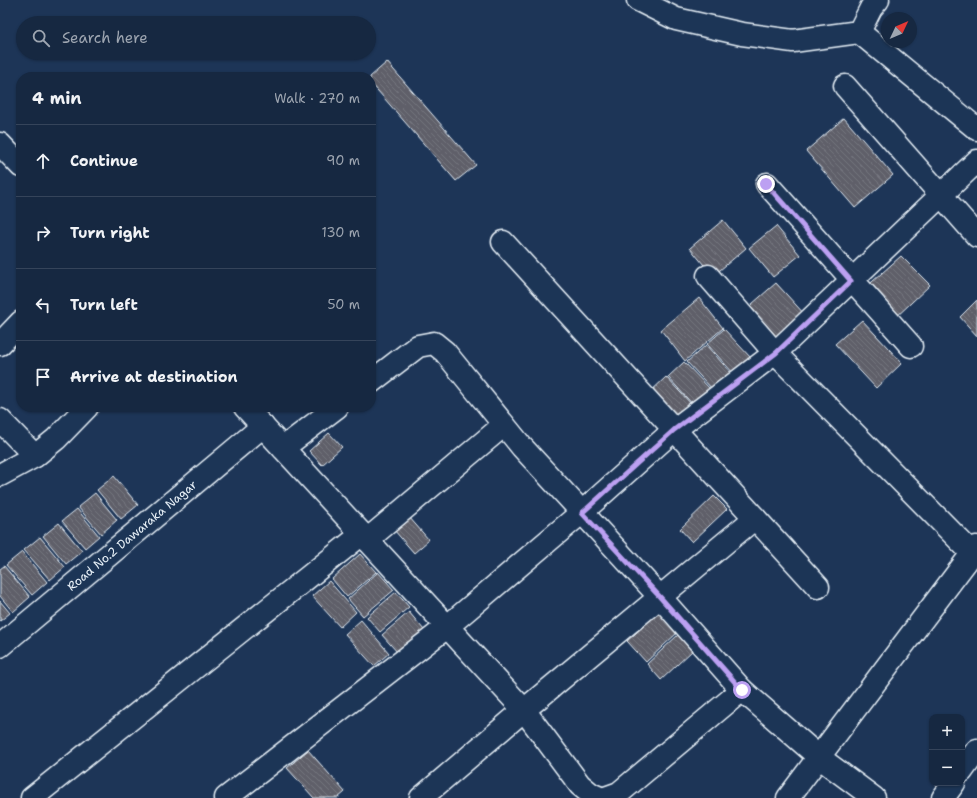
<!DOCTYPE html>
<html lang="en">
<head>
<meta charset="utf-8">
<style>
	body { margin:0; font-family:"Shantell Sans",sans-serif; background:#23344c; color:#f1f3f6 }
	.controls { position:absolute; right:12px; bottom:12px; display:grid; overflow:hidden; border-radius:8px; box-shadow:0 1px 3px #0004 }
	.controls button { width:36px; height:36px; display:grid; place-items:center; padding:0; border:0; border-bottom:1px solid #35445a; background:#162841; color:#f1f3f6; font:20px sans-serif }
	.compass { position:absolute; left:881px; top:12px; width:36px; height:36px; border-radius:50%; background:#162841; box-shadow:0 1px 3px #0004; rotate:46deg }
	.stop { position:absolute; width:12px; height:12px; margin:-9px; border:3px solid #bca0f2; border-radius:50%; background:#fff }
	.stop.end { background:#bca0f2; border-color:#fff; box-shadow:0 1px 4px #0008 }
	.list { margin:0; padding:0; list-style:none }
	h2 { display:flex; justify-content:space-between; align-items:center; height:52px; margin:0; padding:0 16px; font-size:17px }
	h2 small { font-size:13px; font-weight:400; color:#9ea6b1 }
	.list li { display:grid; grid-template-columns:26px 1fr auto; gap:12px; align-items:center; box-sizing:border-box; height:72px; padding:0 16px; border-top:1px solid #35445a }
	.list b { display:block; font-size:15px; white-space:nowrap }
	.list em { font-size:13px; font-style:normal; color:#9ea6b1 }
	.icon { flex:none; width:22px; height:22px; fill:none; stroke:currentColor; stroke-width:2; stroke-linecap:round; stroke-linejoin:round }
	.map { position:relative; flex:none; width:977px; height:798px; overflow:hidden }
	.search { position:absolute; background:#162841; box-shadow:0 1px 3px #0004; left:16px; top:16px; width:360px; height:44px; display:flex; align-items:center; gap:10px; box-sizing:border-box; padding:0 14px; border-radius:22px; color:#9ea6b1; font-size:15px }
	.panel { position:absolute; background:#162841; box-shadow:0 1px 3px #0004; left:16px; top:72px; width:360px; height:340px; border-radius:16px }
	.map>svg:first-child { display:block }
	.building { fill:url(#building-back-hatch); stroke:#e8f1f8 }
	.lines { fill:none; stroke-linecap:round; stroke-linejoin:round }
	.street-casing { stroke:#e8f1f8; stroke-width:25 }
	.secondary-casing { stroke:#e8f1f8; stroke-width:25 }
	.street { stroke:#1d3557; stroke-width:22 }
	.secondary { stroke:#1d3557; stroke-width:22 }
	.route { stroke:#bca0f2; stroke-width:5 }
	.labels { text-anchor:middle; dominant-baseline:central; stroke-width:3; stroke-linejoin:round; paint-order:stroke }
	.street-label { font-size:12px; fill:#e8f1f8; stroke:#1d3557 }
</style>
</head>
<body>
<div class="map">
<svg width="977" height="798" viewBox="0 0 977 798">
	<defs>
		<pattern id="building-back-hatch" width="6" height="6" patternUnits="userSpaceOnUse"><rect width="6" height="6" fill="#5e5e69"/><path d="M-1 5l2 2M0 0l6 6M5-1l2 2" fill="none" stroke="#75767f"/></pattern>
	</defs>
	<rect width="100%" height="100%" fill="#1d3557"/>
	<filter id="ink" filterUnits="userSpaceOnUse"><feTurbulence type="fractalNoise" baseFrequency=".025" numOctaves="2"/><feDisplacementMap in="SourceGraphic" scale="8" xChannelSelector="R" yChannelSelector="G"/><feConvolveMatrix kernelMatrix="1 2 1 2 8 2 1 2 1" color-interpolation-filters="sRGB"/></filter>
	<g filter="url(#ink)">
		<!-- building -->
		<g class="building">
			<polygon points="387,62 476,165 456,181 371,83 370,77"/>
			<polygon points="844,118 893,175 855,208 806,151"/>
			<polygon points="723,220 746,248 713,276 690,248"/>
			<polygon points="776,226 800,255 773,277 749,248"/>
			<polygon points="901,256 930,285 893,320 863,290"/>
			<polygon points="776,283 806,316 774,345 744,311"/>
			<polygon points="699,298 723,328 685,361 661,330"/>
			<polygon points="977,300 977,336 960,317"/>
			<polygon points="862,320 902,363 876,388 835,344"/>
			<polygon points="724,329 751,358 734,374 707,344"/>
			<polygon points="706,345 732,374 714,391 687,362"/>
			<polygon points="684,362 712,391 695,407 668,377"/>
			<polygon points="666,377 694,407 676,424 648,394"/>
			<polygon points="329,433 342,447 322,465 309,451"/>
			<polygon points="114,476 138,505 121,519 97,490"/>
			<polygon points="95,493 117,520 101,534 78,507"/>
			<polygon points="714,496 727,509 692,542 680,529"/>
			<polygon points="77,509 99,536 85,548 62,521"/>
			<polygon points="409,517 429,540 414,553 394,530"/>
			<polygon points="59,523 82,551 66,564 43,536"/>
			<polygon points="40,537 65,567 50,580 24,550"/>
			<polygon points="22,552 47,582 32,595 6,565"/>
			<polygon points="360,554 376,572 347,597 332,579"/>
			<polygon points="4,566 30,597 13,612 0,596 0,569"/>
			<polygon points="378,572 394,590 363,616 348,599"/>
			<polygon points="329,581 356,612 340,627 312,596"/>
			<polygon points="396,592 409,607 380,632 367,617"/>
			<polygon points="0,601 10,613 0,621"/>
			<polygon points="409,612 424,630 398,653 382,635"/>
			<polygon points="658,612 678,632 646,662 627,641 646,624 641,619"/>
			<polygon points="361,620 389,653 374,666 345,634"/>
			<polygon points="679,634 693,650 661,680 647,664"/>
			<polygon points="308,750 345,792 338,798 314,798 287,768"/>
		</g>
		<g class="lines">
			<defs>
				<g id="street">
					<polyline points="859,32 977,129"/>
					<polyline points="845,86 977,236"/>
					<polyline points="0,144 21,166"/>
					<polyline points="767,184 911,346"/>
					<polyline points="503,242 818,587"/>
					<polyline points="708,276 775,353 972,553"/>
					<polyline points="0,344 21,322"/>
					<polyline points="371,382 418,346 434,343 445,352 522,447 660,597 742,690 820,758 874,798"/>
					<polyline points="245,407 524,710 580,785 591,794 600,798"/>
					<polyline points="0,420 35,456"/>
					<polyline points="283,448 337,407"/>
					<polyline points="0,475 35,456 56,439 87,407"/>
					<polyline points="367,540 504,425"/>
					<path id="s1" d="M0 646 263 426"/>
					<polyline points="962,771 977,750"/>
					<polyline points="32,798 362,534"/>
					<polyline points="226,798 448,626 581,513 674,430 775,353 977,161"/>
					<polyline points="421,798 524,710 755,518"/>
					<polyline points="605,798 619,793 742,690"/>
					<polyline points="788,798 977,547"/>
					<polyline points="943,798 954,783"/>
				</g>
				<polyline id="secondary" points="638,0 676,19 742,34 793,41 859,32 871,8 878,0"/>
			</defs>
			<!-- street casing -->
			<use href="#street" class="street-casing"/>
			<!-- secondary casing -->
			<use href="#secondary" class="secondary-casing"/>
			<!-- street -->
			<use href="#street" class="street"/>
			<!-- secondary -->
			<use href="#secondary" class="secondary"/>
		</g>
	</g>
	<g class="lines" filter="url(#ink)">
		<!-- route -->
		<polyline class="route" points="742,690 660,597 582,513 674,430 776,353 851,281 766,184"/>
	</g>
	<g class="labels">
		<!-- street labels -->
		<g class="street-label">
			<text stroke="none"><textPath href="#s1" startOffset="172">Road No.2 Dawaraka Nagar</textPath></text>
		</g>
	</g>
</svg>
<div class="controls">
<button>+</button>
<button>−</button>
</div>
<svg class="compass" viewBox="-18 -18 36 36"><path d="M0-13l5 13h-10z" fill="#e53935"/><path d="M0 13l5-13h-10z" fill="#9ea6b1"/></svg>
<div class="stop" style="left:742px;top:690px"></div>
<div class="stop end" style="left:766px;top:184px"></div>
<div class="search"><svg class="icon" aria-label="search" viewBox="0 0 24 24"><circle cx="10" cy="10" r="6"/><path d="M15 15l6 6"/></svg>Search here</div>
<section class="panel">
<h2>4 min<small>Walk · 270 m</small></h2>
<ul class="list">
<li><svg class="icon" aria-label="ahead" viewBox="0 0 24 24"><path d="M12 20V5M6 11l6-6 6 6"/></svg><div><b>Continue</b></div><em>90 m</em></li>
<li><svg class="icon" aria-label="right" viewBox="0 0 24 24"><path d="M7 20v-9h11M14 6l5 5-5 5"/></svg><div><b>Turn right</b></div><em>130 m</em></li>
<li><svg class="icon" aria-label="left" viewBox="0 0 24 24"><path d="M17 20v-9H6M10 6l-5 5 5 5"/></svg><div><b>Turn left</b></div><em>50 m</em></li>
<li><svg class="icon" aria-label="arrive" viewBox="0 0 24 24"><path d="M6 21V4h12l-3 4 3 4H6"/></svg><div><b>Arrive at destination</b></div></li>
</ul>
</section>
</div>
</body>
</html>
